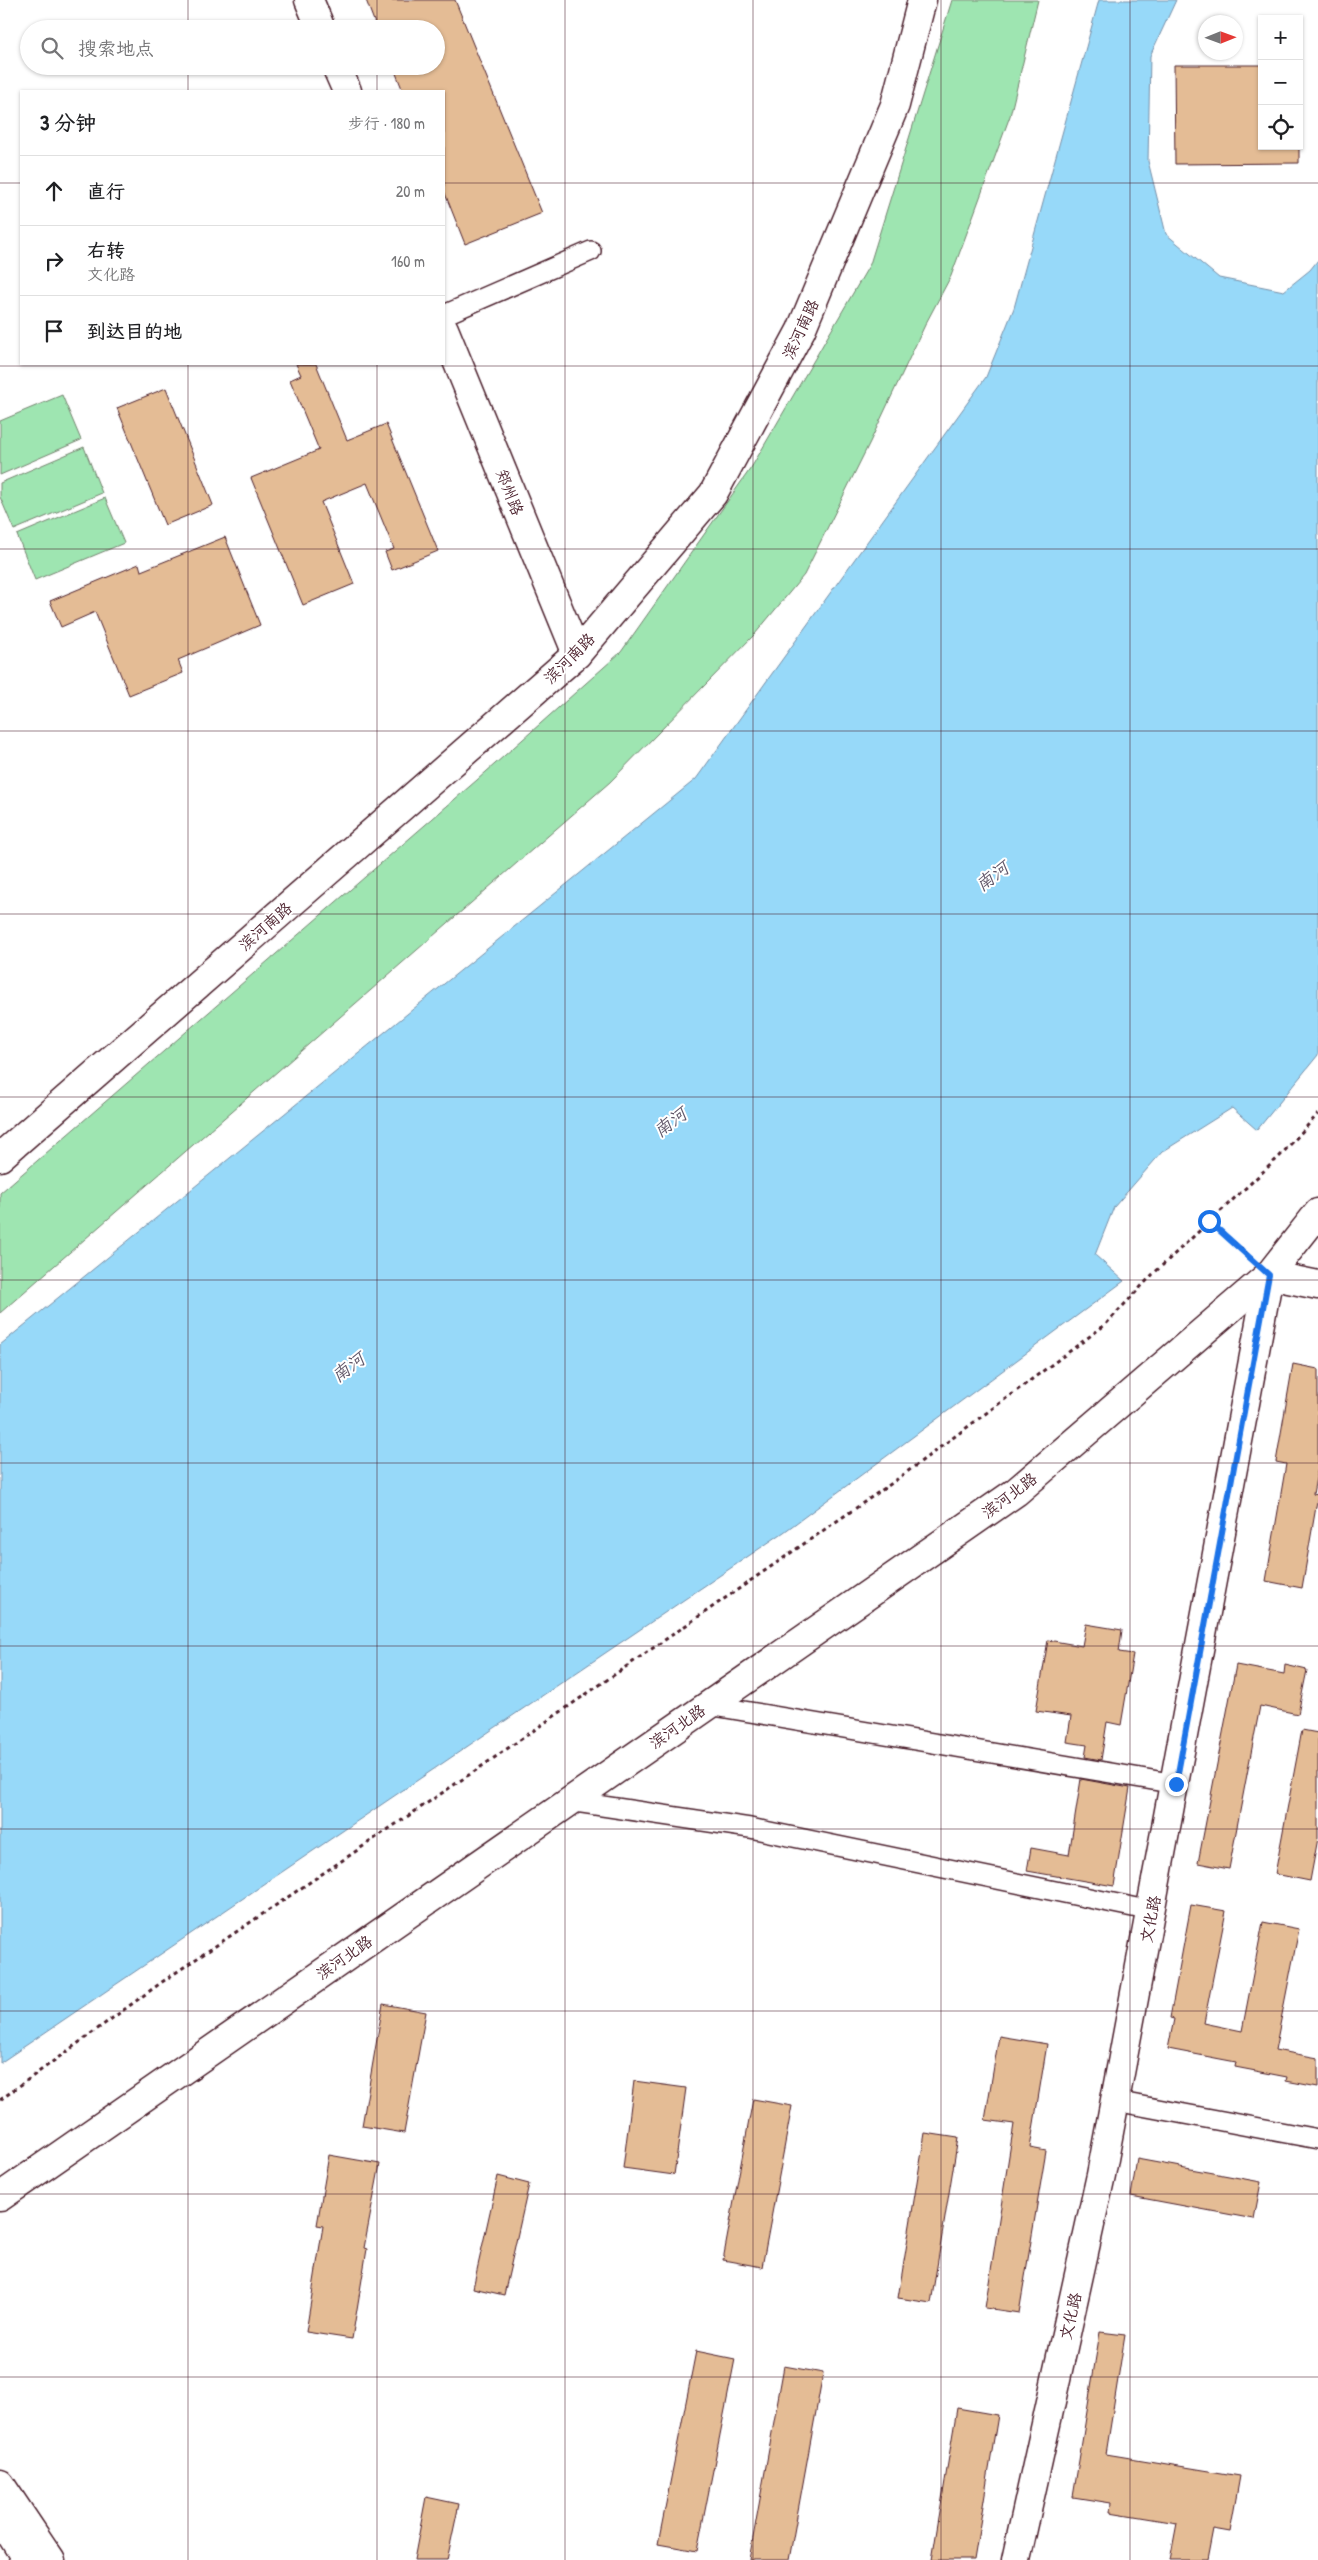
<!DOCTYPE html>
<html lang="zh">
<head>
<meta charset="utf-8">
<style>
	body { margin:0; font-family:"Patrick Hand","LXGW WenKai TC",sans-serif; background:#f2f2f2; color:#202124 }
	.controls { position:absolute; right:15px; top:15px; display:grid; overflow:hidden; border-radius:0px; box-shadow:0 1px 4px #0004 }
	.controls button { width:45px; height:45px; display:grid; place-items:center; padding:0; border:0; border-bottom:1px solid #e0e0e0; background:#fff; color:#202124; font:25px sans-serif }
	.compass { position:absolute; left:1198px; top:15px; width:45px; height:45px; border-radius:50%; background:#fff; box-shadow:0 1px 4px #0004; rotate:89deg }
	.stop { position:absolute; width:15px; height:15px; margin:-11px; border:4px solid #1a73e8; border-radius:50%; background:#fff }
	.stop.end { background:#1a73e8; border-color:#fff; box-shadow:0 1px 5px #0008 }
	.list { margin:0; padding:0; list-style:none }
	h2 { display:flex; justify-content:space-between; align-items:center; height:65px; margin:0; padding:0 20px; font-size:21px }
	h2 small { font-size:16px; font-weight:400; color:#757577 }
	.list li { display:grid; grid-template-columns:32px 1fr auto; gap:15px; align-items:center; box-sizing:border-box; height:70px; padding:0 20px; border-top:1px solid #e0e0e0 }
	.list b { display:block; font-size:19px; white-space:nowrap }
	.list p { margin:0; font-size:16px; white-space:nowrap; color:#757577 }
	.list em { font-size:16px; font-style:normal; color:#757577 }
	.icon { flex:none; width:28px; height:28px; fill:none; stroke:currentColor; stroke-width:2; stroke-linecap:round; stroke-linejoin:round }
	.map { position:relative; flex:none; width:1318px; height:2560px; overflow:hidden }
	.search { position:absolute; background:#fff; box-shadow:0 1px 4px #0004; left:20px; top:20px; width:425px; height:55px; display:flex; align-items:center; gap:12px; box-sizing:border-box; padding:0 18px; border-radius:28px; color:#757577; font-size:19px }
	.panel { position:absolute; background:#fff; box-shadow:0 1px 4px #0004; left:20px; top:90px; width:425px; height:275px; border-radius:0px }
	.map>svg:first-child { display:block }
	.green { fill:#9ee5b1; stroke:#74826e }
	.water { fill:#97d9f9; stroke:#788fa7 }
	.building { fill:#e4bc95; stroke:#4a1f2b }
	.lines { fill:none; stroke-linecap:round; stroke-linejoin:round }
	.street-casing { stroke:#4a1f2b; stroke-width:22 }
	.secondary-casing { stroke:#4a1f2b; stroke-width:31 }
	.primary-casing { stroke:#4a1f2b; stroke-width:31 }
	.path { stroke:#4a1f2b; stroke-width:3; stroke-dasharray:4 4; stroke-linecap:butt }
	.street { stroke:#fff; stroke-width:19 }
	.secondary { stroke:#fff; stroke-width:28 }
	.primary { stroke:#fff; stroke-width:28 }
	.route { stroke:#1a73e8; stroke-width:6 }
	.grid { fill:none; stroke:#4a1f2b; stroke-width:1; stroke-opacity:0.55 }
	.labels { text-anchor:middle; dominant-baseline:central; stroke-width:4; stroke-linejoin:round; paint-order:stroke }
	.street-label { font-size:16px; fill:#4a1f2b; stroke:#fff }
	.water-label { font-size:18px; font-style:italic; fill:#615769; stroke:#fff }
</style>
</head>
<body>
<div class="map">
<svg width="1318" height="2560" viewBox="0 0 1318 2560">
	<rect width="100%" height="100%" fill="#fff"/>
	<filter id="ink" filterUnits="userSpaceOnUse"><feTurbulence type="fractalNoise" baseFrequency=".02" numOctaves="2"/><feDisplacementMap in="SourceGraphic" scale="10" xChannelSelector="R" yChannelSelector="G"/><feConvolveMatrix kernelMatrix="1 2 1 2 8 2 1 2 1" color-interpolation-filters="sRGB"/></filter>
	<g filter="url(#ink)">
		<!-- green -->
		<g class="green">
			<polygon points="952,0 1038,0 1010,116 951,276 925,325 870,442 804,575 755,634 610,782 0,1313 0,1193 477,780 621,652 751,468 870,264"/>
			<polygon points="62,395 81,440 0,475 0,421"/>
			<polygon points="84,447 102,493 14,530 0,497 0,483"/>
			<polygon points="105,498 124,543 35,580 17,535"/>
		</g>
		<!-- water -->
		<polygon class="water" points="1099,0 1176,0 1150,56 1148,161 1166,234 1219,278 1284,291 1310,270 1318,260 1318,1055 1257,1130 1232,1108 1162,1152 1114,1207 1095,1255 1124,1281 784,1532 0,2063 0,1345 696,779 986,377 1014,308"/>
		<!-- building -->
		<g class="building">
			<polygon points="366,0 455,0 542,213 465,244 444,191 444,91 403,91 393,66 436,66 436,29 377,29"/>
			<polygon points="1174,65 1262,65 1262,146 1299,146 1299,163 1175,164"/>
			<polygon points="296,364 316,364 347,440 386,424 438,551 392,570 385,552 394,549 367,483 321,502 354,584 303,605 251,478 319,450 290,380 301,375"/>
			<polygon points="166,388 213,505 165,525 117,408"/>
			<polygon points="225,537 260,625 178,660 183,673 129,695 95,612 61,627 50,601 139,564 141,571"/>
			<polygon points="1293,1364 1318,1369 1318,1467 1313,1494 1318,1495 1302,1588 1266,1581 1286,1464 1276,1462"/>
			<polygon points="1086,1624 1122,1630 1119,1652 1133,1654 1121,1725 1107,1722 1101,1760 1085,1757 1087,1745 1067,1742 1071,1716 1036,1711 1048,1640 1082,1646"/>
			<polygon points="1236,1665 1284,1674 1285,1665 1307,1670 1298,1714 1260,1706 1229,1869 1198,1863"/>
			<polygon points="1302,1730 1318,1733 1318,1838 1310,1881 1275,1874"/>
			<polygon points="1081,1779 1130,1788 1114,1886 1027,1871 1031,1848 1069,1855"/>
			<polygon points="1191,1905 1226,1911 1204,2023 1242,2031 1263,1922 1299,1929 1275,2050 1318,2058 1318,2087 1286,2081 1287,2077 1235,2067 1236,2062 1168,2049 1174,2019 1170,2018"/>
			<polygon points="383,2004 426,2012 404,2133 362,2126"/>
			<polygon points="999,2036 1047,2044 1030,2148 1046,2151 1019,2313 985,2308 1014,2124 985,2120"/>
			<polygon points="634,2081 686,2088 674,2175 623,2168"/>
			<polygon points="753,2099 792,2106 762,2267 723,2260"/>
			<polygon points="925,2133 958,2138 931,2303 898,2298"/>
			<polygon points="329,2155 380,2164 364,2248 367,2249 352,2339 306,2332 323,2226 317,2225"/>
			<polygon points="1137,2159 1261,2182 1254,2219 1131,2196"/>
			<polygon points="498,2176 529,2184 504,2295 473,2288"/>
			<polygon points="1100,2332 1125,2335 1106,2454 1240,2476 1230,2532 1213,2529 1207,2560 1170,2560 1177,2523 1110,2512 1111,2503 1073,2497"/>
			<polygon points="696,2351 735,2359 697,2551 658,2544"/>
			<polygon points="784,2366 823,2373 789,2560 749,2560"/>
			<polygon points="957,2408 998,2415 974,2560 932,2560"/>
			<polygon points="426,2497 459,2504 447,2560 414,2560"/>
		</g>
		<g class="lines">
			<defs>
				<g id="street">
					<polyline points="444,315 591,251"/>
					<polyline points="708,1705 1176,1784"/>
					<polyline points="569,1801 750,1828 1152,1911"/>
					<polyline points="1115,2101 1318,2139"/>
				</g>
				<g id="secondary">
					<polyline points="309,0 321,29"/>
					<polyline points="336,66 347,91"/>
					<polyline points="444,329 577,654"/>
					<polyline points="0,1157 577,654 713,494 801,330 895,105 922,0"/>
					<polyline points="0,2197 1016,1492 1269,1275 1318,1213"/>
					<polyline points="1016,2560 1101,2175 1269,1275 1318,1285"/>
				</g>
				<g id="primary">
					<polyline points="0,2484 51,2560"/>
					<polyline points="0,2517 27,2560"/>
				</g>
			</defs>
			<!-- street casing -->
			<use href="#street" class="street-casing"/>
			<!-- secondary casing -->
			<use href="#secondary" class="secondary-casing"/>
			<!-- primary casing -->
			<use href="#primary" class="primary-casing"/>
			<!-- path -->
			<g class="path">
				<polyline points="1209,1221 1252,1259"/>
				<polyline points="0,2100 162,1982 488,1762 892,1483 1105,1325 1153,1274 1280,1156 1318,1114"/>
			</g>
			<!-- street -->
			<use href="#street" class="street"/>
			<!-- secondary -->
			<use href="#secondary" class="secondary"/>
			<!-- primary -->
			<use href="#primary" class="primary"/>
		</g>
	</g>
	<g class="lines" filter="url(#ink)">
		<!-- route -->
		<polyline class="route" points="1176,1784 1269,1275 1209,1221"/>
	</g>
	<!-- grid -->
	<path class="grid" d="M188 0V29M377 0V29M565 0V2560M753 0V2560M941 0V2560M1130 0V2560M188 66V91M377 66V91M0 183H21M444 183H1318M188 364V2560M377 364V2560M0 366H1318M0 549H1318M0 731H1318M0 914H1318M0 1097H1318M0 1280H1318M0 1463H1318M0 1646H1318M0 1829H1318M0 2011H1318M0 2194H1318M0 2377H1318"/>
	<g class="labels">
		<!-- street labels -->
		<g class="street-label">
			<text transform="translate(800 329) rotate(-65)">滨河南路</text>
			<text transform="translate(510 492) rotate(68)">郑州路</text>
			<text transform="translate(569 658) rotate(-45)">滨河南路</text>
			<text transform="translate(265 926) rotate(-41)">滨河南路</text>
			<text transform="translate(1009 1495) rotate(-37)">滨河北路</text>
			<text transform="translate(677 1726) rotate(-35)">滨河北路</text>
			<text transform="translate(1150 1919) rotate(-79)">文化路</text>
			<text transform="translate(344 1957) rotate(-35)">滨河北路</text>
			<text transform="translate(1070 2316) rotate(-77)">文化路</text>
		</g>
		<!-- water labels -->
		<g class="water-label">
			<text transform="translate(992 876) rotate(-37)">南河</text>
			<text transform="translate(670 1122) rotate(-37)">南河</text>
			<text transform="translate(348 1367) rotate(-37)">南河</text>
		</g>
	</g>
</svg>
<div class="controls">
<button>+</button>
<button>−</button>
<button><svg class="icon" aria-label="locate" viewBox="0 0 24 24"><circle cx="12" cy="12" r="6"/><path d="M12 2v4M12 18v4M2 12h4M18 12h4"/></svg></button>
</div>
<svg class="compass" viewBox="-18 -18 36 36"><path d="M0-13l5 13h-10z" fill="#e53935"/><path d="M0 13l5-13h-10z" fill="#757577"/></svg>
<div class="stop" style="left:1209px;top:1221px"></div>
<div class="stop end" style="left:1176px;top:1784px"></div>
<div class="search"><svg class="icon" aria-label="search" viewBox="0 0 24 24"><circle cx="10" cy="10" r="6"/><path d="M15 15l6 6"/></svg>搜索地点</div>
<section class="panel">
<h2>3 分钟<small>步行 · 180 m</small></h2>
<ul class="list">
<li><svg class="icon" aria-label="ahead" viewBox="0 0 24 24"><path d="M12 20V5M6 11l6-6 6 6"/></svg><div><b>直行</b></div><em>20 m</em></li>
<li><svg class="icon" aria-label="right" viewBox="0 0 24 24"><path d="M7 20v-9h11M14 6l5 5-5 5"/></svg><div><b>右转</b><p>文化路</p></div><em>160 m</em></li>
<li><svg class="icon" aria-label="arrive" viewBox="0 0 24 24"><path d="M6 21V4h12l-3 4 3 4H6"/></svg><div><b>到达目的地</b></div></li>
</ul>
</section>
</div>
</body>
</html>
